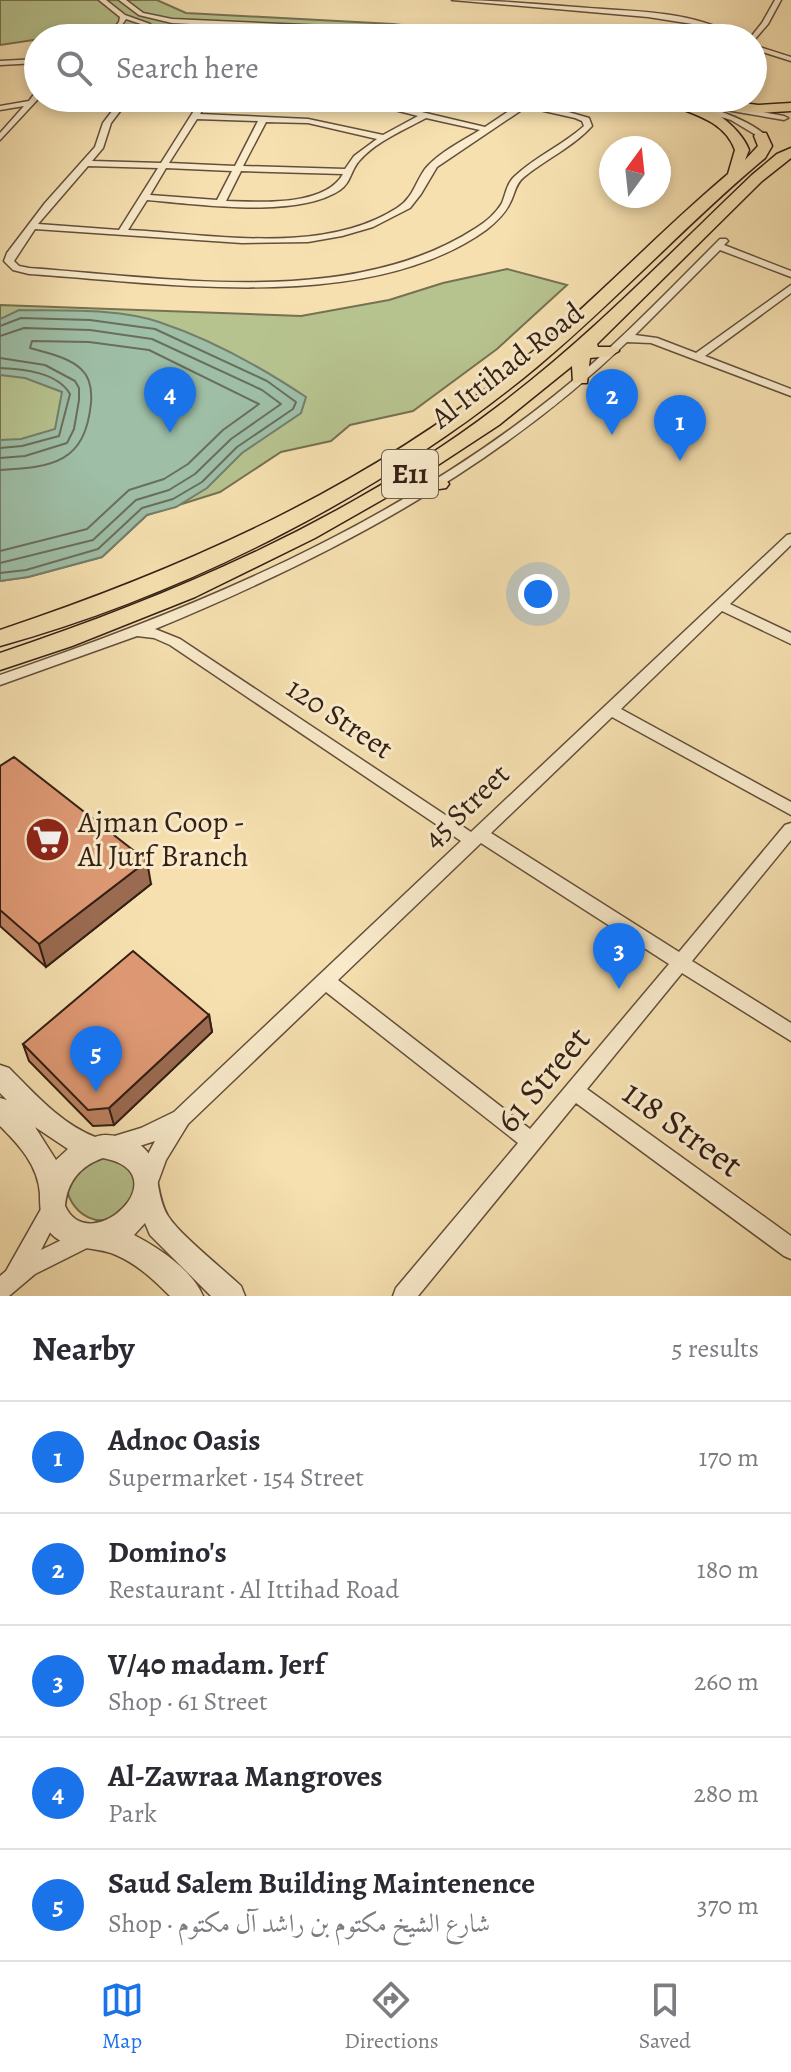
<!DOCTYPE html>
<html lang="en">
<head>
<meta charset="utf-8">
<style>
	body { margin:0; font-family:Alegreya,Amiri,serif; background:#f7f7f7; color:#2b2b33 }
	.compass { position:absolute; left:599px; top:136px; width:72px; height:72px; border-radius:50%; background:#fff; box-shadow:0 4px 12px #0003; rotate:15deg }
	.you { position:absolute; left:538px; top:594px; width:28px; height:28px; margin:-20px; border:6px solid #fff; border-radius:50%; background:#1a73e8; box-shadow:0 0 0 12px #1a73e833 }
	.badge { display:grid; place-items:center; width:52px; height:52px; border-radius:50%; background:#1a73e8; color:#fff; font-size:26px; font-weight:700 }
	.pin { position:absolute; translate:-50% -66px; filter:drop-shadow(0 2px 4px #0008) }
	.pin::after { content:''; position:absolute; top:42px; width:28px; height:24px; background:inherit; clip-path:polygon(0 0,100% 0,50% 100%) }
	.list { margin:0; padding:0; list-style:none }
	h2 { display:flex; justify-content:space-between; align-items:center; height:104px; margin:0; padding:0 32px; font-size:34px }
	h2 small { font-size:26px; font-weight:400; color:#7c7c81 }
	.list li { display:grid; grid-template-columns:52px 1fr auto; gap:24px; align-items:center; box-sizing:border-box; height:112px; padding:0 32px; border-top:2px solid #e1e1e2 }
	.list b { display:block; font-size:30px; white-space:nowrap }
	.list p { margin:0; font-size:26px; white-space:nowrap; color:#7c7c81 }
	.list em { font-size:26px; font-style:normal; color:#7c7c81 }
	.icon { flex:none; width:44px; height:44px; fill:none; stroke:currentColor; stroke-width:2; stroke-linecap:round; stroke-linejoin:round }
	.map { position:relative; flex:none; width:791px; height:1296px; overflow:hidden }
	.search { position:absolute; background:#fff; box-shadow:0 4px 12px #0003; left:24px; right:24px; top:24px; height:88px; display:flex; align-items:center; gap:20px; box-sizing:border-box; padding:0 28px; border-radius:44px; color:#7c7c81; font-size:30px }
	.sheet { height:664px; background:#fff }
	nav { display:flex; justify-content:space-around; align-items:center; box-sizing:border-box; height:112px; border-top:2px solid #e1e1e2; background:#fff; font-size:22px; color:#7c7c81 }
	nav a { display:grid; justify-items:center; gap:4px }
	nav .on { color:#1a73e8 }
	.map>svg:first-child { display:block }
	.green { fill:#b7c38f; stroke:#767152; stroke-width:2 }
	.water { fill:#9ebea6; stroke:#747e6c; stroke-width:2 }
	.lines { fill:none; stroke-linecap:round; stroke-linejoin:round }
	.shore { stroke:#696e5d; stroke-width:2 }
	.minor-casing { stroke:#644f3b; stroke-width:3 }
	.tertiary-casing { stroke:#644f3b; stroke-width:3 }
	.trunk-casing { stroke:#341f14; stroke-width:3 }
	.minor { fill:#f9ebcc; fill-rule:evenodd }
	.tertiary { fill:#f9ebcc; fill-rule:evenodd }
	.trunk { fill:#f6e0b0; fill-rule:evenodd }
	.wall { fill:#bf8464; stroke:#341f14; stroke-width:2 }
	.shaded-wall { fill:#9b6b51; stroke:#341f14; stroke-width:2 }
	.building { fill:#de9974; stroke:#341f14; stroke-width:2 }
	.labels { text-anchor:middle; dominant-baseline:central; stroke-width:6; stroke-linejoin:round; paint-order:stroke }
	.shield { fill:#f9ebcc; stroke:#6f5c4b; stroke-width:2 }
	.shield-label { font-size:28px; font-weight:bold; fill:#341f14 }
	.street-label { font-size:30px; fill:#341f14; stroke:#f9ebcc }
	.poi-label { font-size:30px; fill:#341f14; stroke:#f9ebcc; text-anchor:start }
	.near-street-label { font-size:36px; fill:#341f14; stroke:#f9ebcc }
</style>
</head>
<body>
<div class="map">
<svg width="791" height="1296" viewBox="0 0 791 1296">
	<rect width="100%" height="100%" fill="#f6e0b0"/>
	<filter id="stains"><feTurbulence type="fractalNoise" baseFrequency=".0025" numOctaves="4"/><feColorMatrix values="0 0 0 0 .2 0 0 0 0 .09 0 0 0 0 .02 0 0 0 .5 -.17"/></filter>
	<radialGradient id="worn" r=".72"><stop offset=".6" stop-color="#630" stop-opacity="0"/><stop offset="1" stop-color="#630" stop-opacity=".3"/></radialGradient>
	<!-- green -->
	<g class="green">
		<polygon points="0,0 157,0 186,13 393,24 512,38 225,38 94,31 0,45"/>
		<polygon points="507,269 567,285 497,349 413,411 350,425 331,441 281,452 220,492 147,515 102,557 28,577 0,581 0,305 301,316 389,300 443,283"/>
		<path d="M117 1151 140 1183C134 1192 129 1203 121 1211 101 1232 72 1214 67 1190L75 1168Z"/>
	</g>
	<!-- water -->
	<path class="water" d="M19 310C62 311 118 308 159 322 210 339 261 367 306 397L301 413 242 453 207 488 176 507 147 515 102 557 28 577 0 581V440L21 439 55 429 62 392 25 378 0 375V319Z"/>
	<g class="lines">
		<!-- shore -->
		<g class="shore">
			<polyline points="0,326 21,318 90,320 155,329 267,381 296,402 293,409 237,447 202,482 173,499 142,508 98,549 26,570 0,573"/>
			<polyline points="0,336 24,328 90,330 152,339 262,390 281,404 231,439 195,474 169,490 136,500 93,540 0,563"/>
			<polyline points="0,358 45,365 75,381 79,388 79,400 74,429 67,443 25,456 0,458"/>
			<path d="M0 368C23 369 57 372 70 394L59 436 22 446 0 448"/>
			<path d="M0 470C53 467 85 463 91 403 92 391 91 378 81 369 68 357 47 353 30 348L32 341 89 342 149 350 259 404 223 430 188 464 164 479 129 490 87 529 0 551"/>
		</g>
		<defs>
			<g id="minor">
				<polygon points="99,0 106,0 125,15 150,24 147,26 126,19 113,38 106,38 119,22 120,17"/>
				<polygon points="119,0 126,0 143,13 172,19 369,28 448,38 172,23 139,15"/>
				<path d="M452 0C493 0 535 4 576 7 629 12 693 9 739 38H730L699 25 648 17Z"/>
				<polygon points="775,0 781,0 768,24 755,39 750,38 762,23"/>
				<polygon points="279,36 298,38 276,38"/>
				<polygon points="753,45 791,57 791,61 753,49"/>
				<polygon points="38,59 38,63 0,65 0,61"/>
				<polygon points="35,93 38,93 39,98 0,140 0,133 24,106 0,110 0,106 29,101"/>
				<path d="M122 98H130L111 123 103 148 92 161 161 163 202 98H210L200 114 308 119 383 135 418 116 348 98H362L485 127 518 105 493 98H507L550 108 565 98H574L558 109 589 118 592 126C573 147 546 159 524 177 515 184 515 194 510 203 505 214 495 223 486 230 367 315 166 283 29 274L13 270 4 261 7 253 45 203 95 147 103 123ZM526 107 575 118 582 121 584 126C563 145 536 156 515 176 507 183 506 193 502 203 496 213 486 222 476 228 351 309 170 278 29 268L19 266 14 261 35 229 242 243 308 242 342 236 373 227 410 208 421 194 437 167ZM426 118 480 130C462 141 438 153 425 169 415 183 413 198 397 208 322 256 212 234 128 230L147 200C197 204 297 219 340 190 351 183 351 169 360 160 377 141 404 130 426 118ZM197 119 258 121 235 166 169 163ZM266 122 308 123 377 139 354 156 345 169 243 166ZM88 166 158 168 119 230 38 224ZM166 168 232 171 217 200 150 195ZM241 171 343 174C325 207 258 202 226 201Z"/>
				<path d="M657 98C687 98 740 115 763 133L756 135 731 120Z"/>
				<polygon points="729,106 784,116 788,118 784,120 726,110 725,108"/>
				<path d="M720 239H726L728 241 724 245 791 271V277L720 250 635 335 657 338 696 353 791 285V293L705 356 791 389V396L651 343 627 342C492 472 327 558 155 629L180 639 471 832 787 535 791 534V545L730 604 791 633V644L722 611 621 709 791 802V815L612 717 491 833 679 952 785 825 791 823V840L692 961 791 1023V1041L682 973 587 1089 791 1236V1259L784 1256 576 1103 418 1296H393L396 1288 518 1143 326 992 188 1124 166 1160 155 1190 148 1193 141 1190 138 1183 147 1156 155 1141 115 1154 108 1152 105 1145 108 1138 141 1128 174 1112 461 841 170 645 154 638 137 636 0 685V675C197 608 390 527 554 396 614 348 665 294 720 239ZM481 843 669 964 530 1129 338 980Z"/>
				<polygon points="52,1199 59,1202 62,1209 41,1250 88,1227 95,1230 98,1237 95,1244 35,1274 9,1296 0,1296 0,1276 6,1271 45,1202"/>
			</g>
			<path id="tertiary" d="M0 1065 9 1068C35 1094 60 1123 95 1137 104 1134 111 1135 120 1137 167 1146 150 1186 168 1216 180 1235 223 1269 241 1286L245 1296H211L150 1235 145 1223 134 1235C159 1248 192 1270 203 1296H170C154 1280 137 1264 116 1255 94 1245 64 1252 48 1230 40 1218 40 1206 40 1194 38 1165 19 1145 0 1126V1098L7 1100 0 1093ZM35 1127 68 1149 56 1160ZM103 1158C182 1173 90 1260 65 1206 67 1182 80 1166 103 1158Z"/>
			<g id="trunk">
				<polygon points="706,98 758,105 791,103 791,111 758,113 701,105 699,102"/>
				<path d="M671 99C699 96 740 125 749 150L745 160 758 146 754 136 756 133H766L772 146 765 158C686 224 617 300 538 366 388 491 188 594 0 646V630C190 566 370 486 525 358 596 300 658 233 728 174L735 150C725 122 696 115 671 105Z"/>
				<path d="M791 148V158L762 181 597 344 598 347H616L619 351 610 356 590 358 587 383H573L572 366 499 425 412 482 446 480 449 484 446 488 387 497 315 538 195 597 72 646 0 670V653C174 595 350 519 497 407 590 337 668 255 752 175L777 154Z"/>
			</g>
		</defs>
		<!-- minor casing -->
		<use href="#minor" class="minor-casing"/>
		<!-- tertiary casing -->
		<use href="#tertiary" class="tertiary-casing"/>
		<!-- trunk casing -->
		<use href="#trunk" class="trunk-casing"/>
		<!-- minor -->
		<use href="#minor" class="minor"/>
		<!-- tertiary -->
		<use href="#tertiary" class="tertiary"/>
		<!-- trunk -->
		<use href="#trunk" class="trunk"/>
	</g>
	<!-- wall -->
	<g class="wall">
		<polygon points="0,766 151,884 46,967 0,926"/>
		<polygon points="209,1015 212,1032 114,1125 93,1126 29,1061 23,1044"/>
	</g>
	<!-- shaded-wall -->
	<g class="shaded-wall">
		<polygon points="147,861 151,884 46,967 39,944"/>
		<polygon points="209,1015 212,1032 114,1125 109,1108"/>
	</g>
	<!-- building -->
	<g class="building">
		<polygon points="14,757 147,861 39,944 0,910 0,766"/>
		<polygon points="133,951 209,1015 109,1108 88,1110 23,1044"/>
	</g>
	<!-- icons -->
	<defs>
		<symbol id="supermarket-disc" viewBox="-11 -11 22 22"><circle r="9.5" fill="#8f2418" stroke="#f9ebcc"/><path d="M-6-5.5h2.5l.6 2H6L4.5 2H-2.5L-4.4-4H-6ZM-1.5 3.2a1.3 1.3 0 1 0 .1 0ZM3 3.2a1.3 1.3 0 1 0 .1 0Z" fill="#fff"/></symbol>
	</defs>
	<g fill-rule="evenodd">
		<use href="#supermarket-disc" x="22" y="814" width="51" height="51"/>
	</g>
	<g class="labels">
		<!-- shield labels -->
		<rect class="shield" x="382" y="450" width="56" height="48" rx="6"/>
		<g class="shield-label">
			<text x="410" y="474">E11</text>
		</g>
		<!-- street labels -->
		<g class="street-label">
			<text transform="translate(507 365) rotate(-38)">Al Ittihad Road</text>
			<text transform="translate(340 718) rotate(34)">120 Street</text>
			<text transform="translate(466 806) rotate(-44)">45 Street</text>
		</g>
		<!-- poi labels -->
		<g class="poi-label">
			<text x="78" y="822">Ajman Coop -<tspan x="78" dy="34">Al Jurf Branch</tspan></text>
		</g>
		<!-- near-street labels -->
		<g class="near-street-label">
			<text transform="translate(542 1079) rotate(-50)">61 Street</text>
			<text transform="translate(683 1128) rotate(36)">118 Street</text>
		</g>
	</g>
	<rect width="100%" height="100%" filter="url(#stains)"/>
	<rect width="100%" height="100%" fill="url(#worn)"/>
</svg>
<svg class="compass" viewBox="-18 -18 36 36"><path d="M0-13l5 13h-10z" fill="#e53935"/><path d="M0 13l5-13h-10z" fill="#7c7c81"/></svg>
<div class="you"></div>
<div class="pin badge" style="left:680px;top:461px">1</div>
<div class="pin badge" style="left:612px;top:435px">2</div>
<div class="pin badge" style="left:619px;top:989px">3</div>
<div class="pin badge" style="left:170px;top:433px">4</div>
<div class="pin badge" style="left:96px;top:1092px">5</div>
<div class="search"><svg class="icon" aria-label="search" viewBox="0 0 24 24"><circle cx="10" cy="10" r="6"/><path d="M15 15l6 6"/></svg>Search here</div>
</div>
<section class="sheet">
<h2>Nearby<small>5 results</small></h2>
<ul class="list">
<li><span class="badge">1</span><div><b>Adnoc Oasis</b><p>Supermarket · 154 Street</p></div><em>170 m</em></li>
<li><span class="badge">2</span><div><b>Domino's</b><p>Restaurant · Al Ittihad Road</p></div><em>180 m</em></li>
<li><span class="badge">3</span><div><b>V/40 madam. Jerf</b><p>Shop · 61 Street</p></div><em>260 m</em></li>
<li><span class="badge">4</span><div><b>Al-Zawraa Mangroves</b><p>Park</p></div><em>280 m</em></li>
<li><span class="badge">5</span><div><b>Saud Salem Building Maintenence</b><p>Shop · شارع الشيخ مكتوم بن راشد آل مكتوم</p></div><em>370 m</em></li>
</ul>
</section>
<nav>
<a class="on"><svg class="icon" aria-label="map" viewBox="0 0 24 24"><path d="M3 6l6-2 6 2 6-2v14l-6 2-6-2-6 2zM9 4v14M15 6v14"/></svg>Map</a>
<a><svg class="icon" aria-label="directions" viewBox="0 0 24 24"><path d="M12 3l9 9-9 9-9-9zM9 14v-3h6M13 9l2 2-2 2"/></svg>Directions</a>
<a><svg class="icon" aria-label="saved" viewBox="0 0 24 24"><path d="M7 4h10v16l-5-4-5 4z"/></svg>Saved</a>
</nav>
</body>
</html>
